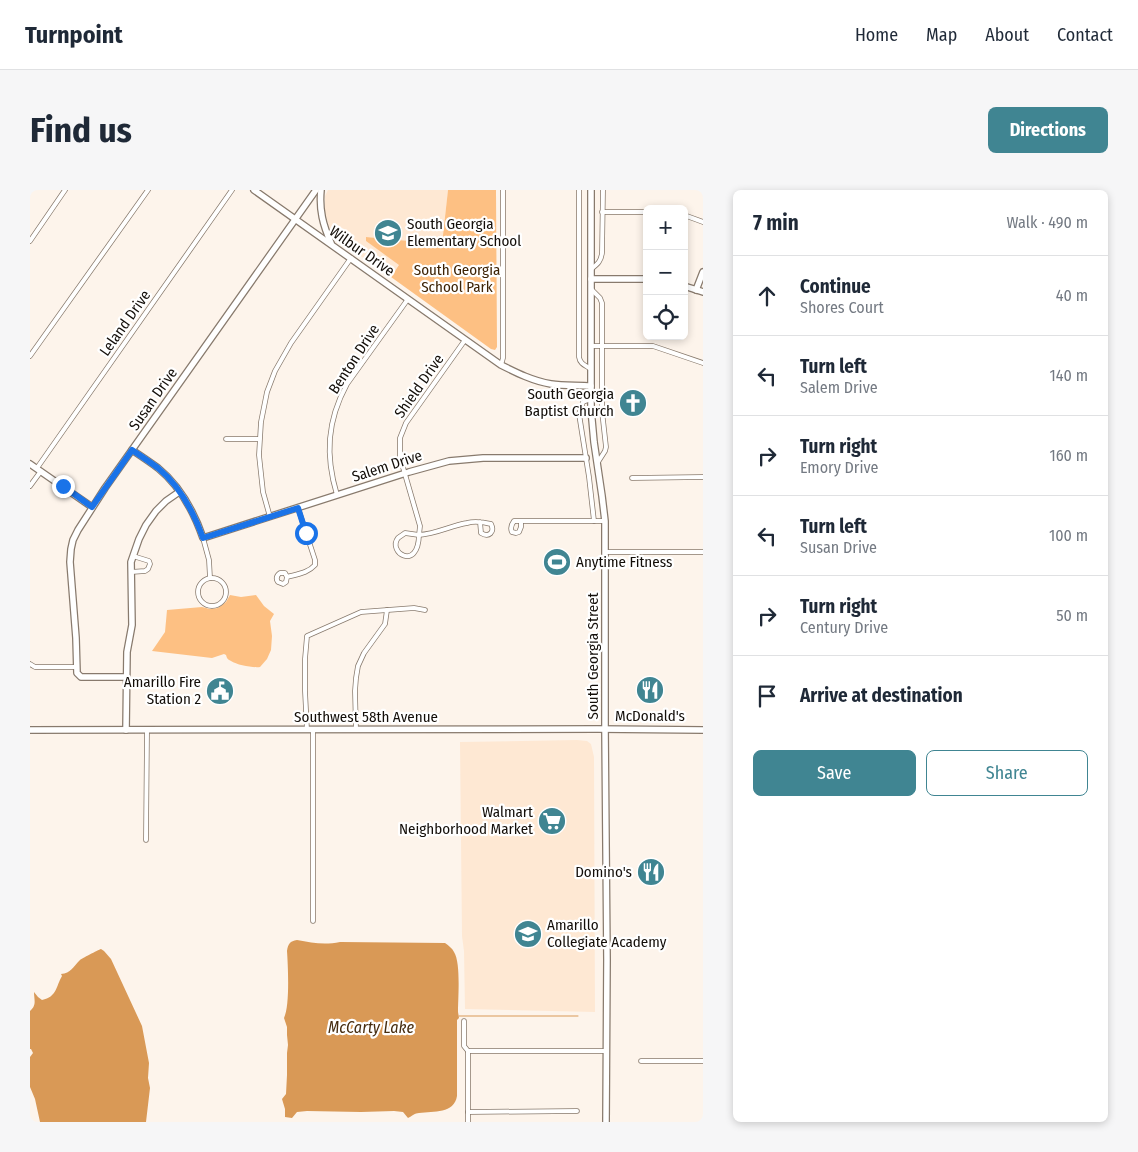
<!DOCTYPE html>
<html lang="en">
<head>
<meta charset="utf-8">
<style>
	body { margin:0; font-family:"Fira Sans Condensed",sans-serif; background:#f6f6f7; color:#1f2937 }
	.controls { position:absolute; right:15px; top:15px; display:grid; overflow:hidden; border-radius:8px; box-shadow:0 2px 8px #0003 }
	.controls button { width:45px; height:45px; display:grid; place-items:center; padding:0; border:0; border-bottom:1px solid #e0e1e3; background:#fff; color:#1f2937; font:25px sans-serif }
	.stop { position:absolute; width:15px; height:15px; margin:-11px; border:4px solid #1a73e8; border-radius:50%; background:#fff }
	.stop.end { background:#1a73e8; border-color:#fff; box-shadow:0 1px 5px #0008 }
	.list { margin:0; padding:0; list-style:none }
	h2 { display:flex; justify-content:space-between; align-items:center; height:65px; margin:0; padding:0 20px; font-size:21px }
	h2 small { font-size:16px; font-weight:400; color:#747a83 }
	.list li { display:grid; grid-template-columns:32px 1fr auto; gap:15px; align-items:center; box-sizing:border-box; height:80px; padding:0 20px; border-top:1px solid #e0e1e3 }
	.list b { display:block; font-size:19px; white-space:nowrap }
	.list p { margin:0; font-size:16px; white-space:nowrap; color:#747a83 }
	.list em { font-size:16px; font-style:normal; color:#747a83 }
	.actions { display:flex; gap:10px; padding:15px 20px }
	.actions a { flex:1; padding:11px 0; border:1px solid #408592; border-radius:8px; text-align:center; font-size:18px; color:#408592 }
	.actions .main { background:#408592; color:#fff }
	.icon { flex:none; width:28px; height:28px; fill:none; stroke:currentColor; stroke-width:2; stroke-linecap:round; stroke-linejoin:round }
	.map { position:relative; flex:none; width:673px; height:932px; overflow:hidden; border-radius:8px }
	header { display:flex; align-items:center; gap:30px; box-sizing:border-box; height:70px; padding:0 25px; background:#fff; border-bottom:1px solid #e0e1e3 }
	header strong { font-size:24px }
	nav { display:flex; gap:28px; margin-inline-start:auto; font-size:18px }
	.intro { display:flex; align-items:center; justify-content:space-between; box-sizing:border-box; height:120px; padding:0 30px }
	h1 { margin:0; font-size:35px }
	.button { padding:12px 22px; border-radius:8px; background:#408592; color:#fff; font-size:18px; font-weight:700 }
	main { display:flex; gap:30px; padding:0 30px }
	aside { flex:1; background:#fff; border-radius:8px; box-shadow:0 2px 8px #0003 }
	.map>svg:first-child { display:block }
	.built { fill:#fee8d3 }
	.green { fill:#fdc083 }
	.water { fill:#d99956 }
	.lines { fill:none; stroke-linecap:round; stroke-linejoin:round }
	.stream { stroke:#d99956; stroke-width:1 }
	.street-casing { stroke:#887a6d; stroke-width:5.5 }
	.secondary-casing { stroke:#887a6d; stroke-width:8 }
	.street { stroke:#fff; stroke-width:4 }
	.secondary { stroke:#fff; stroke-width:5.5 }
	.route { stroke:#1a73e8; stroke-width:6 }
	.labels { text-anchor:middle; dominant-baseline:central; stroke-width:4.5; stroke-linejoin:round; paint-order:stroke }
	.poi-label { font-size:15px; fill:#130e09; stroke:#fff; text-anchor:end }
	.street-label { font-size:15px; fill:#130e09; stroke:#fff }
	.park-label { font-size:15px; fill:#3d2305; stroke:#fff }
	.water-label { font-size:16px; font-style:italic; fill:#462c0f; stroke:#fff }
</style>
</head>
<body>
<header>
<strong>Turnpoint</strong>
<nav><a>Home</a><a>Map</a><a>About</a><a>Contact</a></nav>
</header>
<div class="intro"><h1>Find us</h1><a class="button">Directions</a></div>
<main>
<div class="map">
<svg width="673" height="932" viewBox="0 0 673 932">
	<rect width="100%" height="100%" fill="#fdf4eb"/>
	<!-- built -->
	<g class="built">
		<polygon points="298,0 418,0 412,54 336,47 336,51 370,75 361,87 312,53 300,39 295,23 295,6"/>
		<polygon points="547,550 557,551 561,554 564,567 565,822 435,819 434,761 432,746 430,552"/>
	</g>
	<!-- green -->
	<g class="green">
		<polygon points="418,0 466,0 467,157 465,160 461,159 361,87 369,75 336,51 336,47 412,54"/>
		<path d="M200 405 211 407 226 405 234 416 244 424 240 431 242 446 241 460 237 469 230 477C223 478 207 475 201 471 197 469 197 468 196 465L194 464 182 468 122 461 135 442 137 420 172 417 180 419 188 418 196 412Z"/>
	</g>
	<!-- water -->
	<g class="water">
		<path d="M267 750C282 753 295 755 310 752L415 753C419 756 422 758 424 762 431 773 428 807 428 822L429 828 427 830V906C424 924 404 921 389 923 385 923 382 926 378 928L373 922 364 921 331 922 277 921 267 922 262 928 255 927V919L252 909 256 904 257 885V863L258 855 257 845V837L254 828C260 816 258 776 257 761 258 754 260 751 267 750Z"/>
		<path d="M71 759 74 761 81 769 112 836 119 873 118 888 120 898 116 932H10L5 909 0 897V867L3 863 1 859H0V821C7 815 4 810 4 802L8 807 12 810C27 807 26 796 32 786L31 784C41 783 43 777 50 770 51 769 68 760 71 759Z"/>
	</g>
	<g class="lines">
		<!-- stream -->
		<polyline class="stream" points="429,826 548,826"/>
		<defs>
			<g id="street">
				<path d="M549 0V167C550 174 555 175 561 179"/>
				<polyline points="572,22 617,22"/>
				<polyline points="654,25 673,32"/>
				<polyline points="0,51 35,0"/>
				<path d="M561 79C568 74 571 71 572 63L573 0"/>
				<polyline points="561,99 570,108 572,113 572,221 576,257 575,261 568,272"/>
				<path d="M435 150 376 233 370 248V267L390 336 389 345C406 344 420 336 437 333 444 331 453 332 461 334 465 342 459 348 451 343L450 332"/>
				<polyline points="561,156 623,156 673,173"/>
				<polyline points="0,166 118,0"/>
				<polyline points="471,175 473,168 473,0"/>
				<polyline points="561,209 553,212 549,224 559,287 564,331"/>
				<polyline points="196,249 229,249"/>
				<polyline points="7,278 202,0"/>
				<polyline points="602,288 673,287"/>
				<polyline points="0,296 11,281"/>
				<path d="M307 305C295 265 297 231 317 194L378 109"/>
				<polyline points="240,327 233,302 229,265 231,232 237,202 245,181 261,153 321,68"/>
				<path d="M491 331V337L489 342 486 343 482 342C480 338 481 335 484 331H575"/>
				<path d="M375 343 389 345C388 382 357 362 368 348 369 347 374 344 375 343Z"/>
				<polyline points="173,348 179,370 180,388"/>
				<polyline points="575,362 673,362"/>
				<polyline points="101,382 115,381 118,379 120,374 119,371 103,366"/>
				<path d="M257 387 256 392 253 394 248 392C246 389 246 386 250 383H255L257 387C268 384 278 383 285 375V370L268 318"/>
				<circle cx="182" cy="402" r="14"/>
				<polyline points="0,474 5,477 46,477"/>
				<polyline points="277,540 275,501 275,469 277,446 331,422 384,418 395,420"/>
				<polyline points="283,540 283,731"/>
				<polyline points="326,540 325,501 326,488 328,476 334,463 355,434 357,420"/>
				<polyline points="116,650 117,540"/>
				<polyline points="434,831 434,856 438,861 438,932"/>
				<polyline points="438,861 577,861"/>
				<polyline points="611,871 673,871"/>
				<polyline points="438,922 547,921"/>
			</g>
			<g id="secondary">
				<path d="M224 0 471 175C487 183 503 191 521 194 534 196 548 195 561 196"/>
				<path d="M291 0C289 20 293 35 301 53"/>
				<polyline points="561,0 561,219 564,252 572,306 575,331 575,539 577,769 576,932"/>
				<polyline points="561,89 617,89"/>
				<polyline points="654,96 673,102"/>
				<polyline points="666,100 673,82"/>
				<path d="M102 260C111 266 120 272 128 278 150 296 164 322 173 348L379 282 419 271 453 268H556"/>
				<polyline points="0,274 62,317"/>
				<polyline points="96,487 51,487 47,483 46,448 40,372 41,359 43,350 48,340 75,298 286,0"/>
				<polyline points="0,540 567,539 673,540"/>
				<polyline points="96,540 97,462 102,435 101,372 109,349 116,335 126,321 136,311 149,302"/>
			</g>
		</defs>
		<!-- street casing -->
		<use href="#street" class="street-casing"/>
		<!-- secondary casing -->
		<use href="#secondary" class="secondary-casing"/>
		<!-- street -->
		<use href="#street" class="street"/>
		<!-- secondary -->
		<use href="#secondary" class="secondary"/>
	</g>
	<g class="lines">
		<!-- route -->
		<path class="route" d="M33 296 62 317 102 260C111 266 120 272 128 278 150 296 164 323 173 348L268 318 276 343"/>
	</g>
	<!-- icons -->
	<defs>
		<symbol id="school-disc" viewBox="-11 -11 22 22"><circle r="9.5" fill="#408592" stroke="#fff"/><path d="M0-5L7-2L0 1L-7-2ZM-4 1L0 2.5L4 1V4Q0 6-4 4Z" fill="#fff"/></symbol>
		<symbol id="church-disc" viewBox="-11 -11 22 22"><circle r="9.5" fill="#408592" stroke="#fff"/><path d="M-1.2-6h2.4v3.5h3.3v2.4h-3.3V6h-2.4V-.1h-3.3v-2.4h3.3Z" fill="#fff"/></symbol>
		<symbol id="stadium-disc" viewBox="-11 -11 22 22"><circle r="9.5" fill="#408592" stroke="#fff"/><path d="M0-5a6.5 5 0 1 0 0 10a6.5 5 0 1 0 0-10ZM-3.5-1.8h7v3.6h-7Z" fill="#fff"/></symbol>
		<symbol id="restaurant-disc" viewBox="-11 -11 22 22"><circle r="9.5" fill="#408592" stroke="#fff"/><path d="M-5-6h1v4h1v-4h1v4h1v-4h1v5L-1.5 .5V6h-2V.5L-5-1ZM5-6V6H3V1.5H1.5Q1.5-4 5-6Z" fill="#fff"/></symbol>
		<symbol id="civic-disc" viewBox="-11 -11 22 22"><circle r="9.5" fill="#408592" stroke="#fff"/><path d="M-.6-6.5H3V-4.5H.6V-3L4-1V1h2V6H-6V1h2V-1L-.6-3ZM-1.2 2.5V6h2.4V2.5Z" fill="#fff"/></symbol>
		<symbol id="supermarket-disc" viewBox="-11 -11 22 22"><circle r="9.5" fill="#408592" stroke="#fff"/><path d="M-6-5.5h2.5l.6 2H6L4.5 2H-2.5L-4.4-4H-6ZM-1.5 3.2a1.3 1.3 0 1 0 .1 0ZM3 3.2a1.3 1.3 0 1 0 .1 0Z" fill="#fff"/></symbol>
	</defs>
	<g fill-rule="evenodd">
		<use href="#school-disc" x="342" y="27" width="32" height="32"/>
		<use href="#church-disc" x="587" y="197" width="32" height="32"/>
		<use href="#stadium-disc" x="511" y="356" width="32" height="32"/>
		<use href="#restaurant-disc" x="604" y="484" width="32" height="32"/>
		<use href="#civic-disc" x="174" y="485" width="32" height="32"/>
		<use href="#supermarket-disc" x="506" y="615" width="32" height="32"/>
		<use href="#restaurant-disc" x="605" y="666" width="32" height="32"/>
		<use href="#school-disc" x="482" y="728" width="32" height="32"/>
	</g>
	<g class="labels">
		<!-- poi labels -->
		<g class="poi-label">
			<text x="377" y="34" text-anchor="start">South Georgia<tspan x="377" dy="17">Elementary School</tspan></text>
			<text x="584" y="204">South Georgia<tspan x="584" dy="17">Baptist Church</tspan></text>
			<text x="546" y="372" text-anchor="start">Anytime Fitness</text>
			<text x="171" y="492">Amarillo Fire<tspan x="171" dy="17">Station 2</tspan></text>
			<text x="620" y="526" text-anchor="middle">McDonald's</text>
			<text x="503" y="622">Walmart<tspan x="503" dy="17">Neighborhood Market</tspan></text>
			<text x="602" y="682">Domino's</text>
			<text x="517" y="735" text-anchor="start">Amarillo<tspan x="517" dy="17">Collegiate Academy</tspan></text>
		</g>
		<!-- street labels -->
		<g class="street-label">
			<text transform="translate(332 61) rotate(35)">Wilbur Drive</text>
			<text transform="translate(95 133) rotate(-55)">Leland Drive</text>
			<text transform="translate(324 169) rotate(-57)">Benton Drive</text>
			<text transform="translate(389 196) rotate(-55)">Shield Drive</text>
			<text transform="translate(123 209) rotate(-55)">Susan Drive</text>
			<text transform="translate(357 276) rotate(-18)">Salem Drive</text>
			<text transform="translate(563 466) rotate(-90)">South Georgia Street</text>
			<text x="336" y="527">Southwest 58th Avenue</text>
		</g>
		<!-- park labels -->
		<g class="park-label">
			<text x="427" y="80">South Georgia<tspan x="427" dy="17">School Park</tspan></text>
		</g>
		<!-- water labels -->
		<g class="water-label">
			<text x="341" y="837">McCarty Lake</text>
		</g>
	</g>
</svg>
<div class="controls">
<button>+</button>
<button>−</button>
<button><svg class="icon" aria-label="locate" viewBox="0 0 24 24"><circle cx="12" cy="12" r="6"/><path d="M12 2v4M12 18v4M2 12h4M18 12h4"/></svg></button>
</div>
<div class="stop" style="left:276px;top:343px"></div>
<div class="stop end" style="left:33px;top:296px"></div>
</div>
<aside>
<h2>7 min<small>Walk · 490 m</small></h2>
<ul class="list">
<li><svg class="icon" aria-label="ahead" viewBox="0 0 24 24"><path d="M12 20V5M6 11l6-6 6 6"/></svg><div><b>Continue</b><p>Shores Court</p></div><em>40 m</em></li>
<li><svg class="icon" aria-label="left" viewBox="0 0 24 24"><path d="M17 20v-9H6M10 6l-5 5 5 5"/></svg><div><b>Turn left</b><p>Salem Drive</p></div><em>140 m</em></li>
<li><svg class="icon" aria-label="right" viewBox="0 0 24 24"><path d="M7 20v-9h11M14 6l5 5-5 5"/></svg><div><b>Turn right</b><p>Emory Drive</p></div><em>160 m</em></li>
<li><svg class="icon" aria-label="left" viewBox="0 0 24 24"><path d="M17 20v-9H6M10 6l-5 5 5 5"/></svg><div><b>Turn left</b><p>Susan Drive</p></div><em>100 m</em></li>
<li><svg class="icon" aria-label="right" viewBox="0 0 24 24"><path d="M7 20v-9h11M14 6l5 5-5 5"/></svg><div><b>Turn right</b><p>Century Drive</p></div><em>50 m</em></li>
<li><svg class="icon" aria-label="arrive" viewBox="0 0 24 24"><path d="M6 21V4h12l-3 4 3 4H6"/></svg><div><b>Arrive at destination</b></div></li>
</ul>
<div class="actions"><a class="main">Save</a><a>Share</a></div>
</aside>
</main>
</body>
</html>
